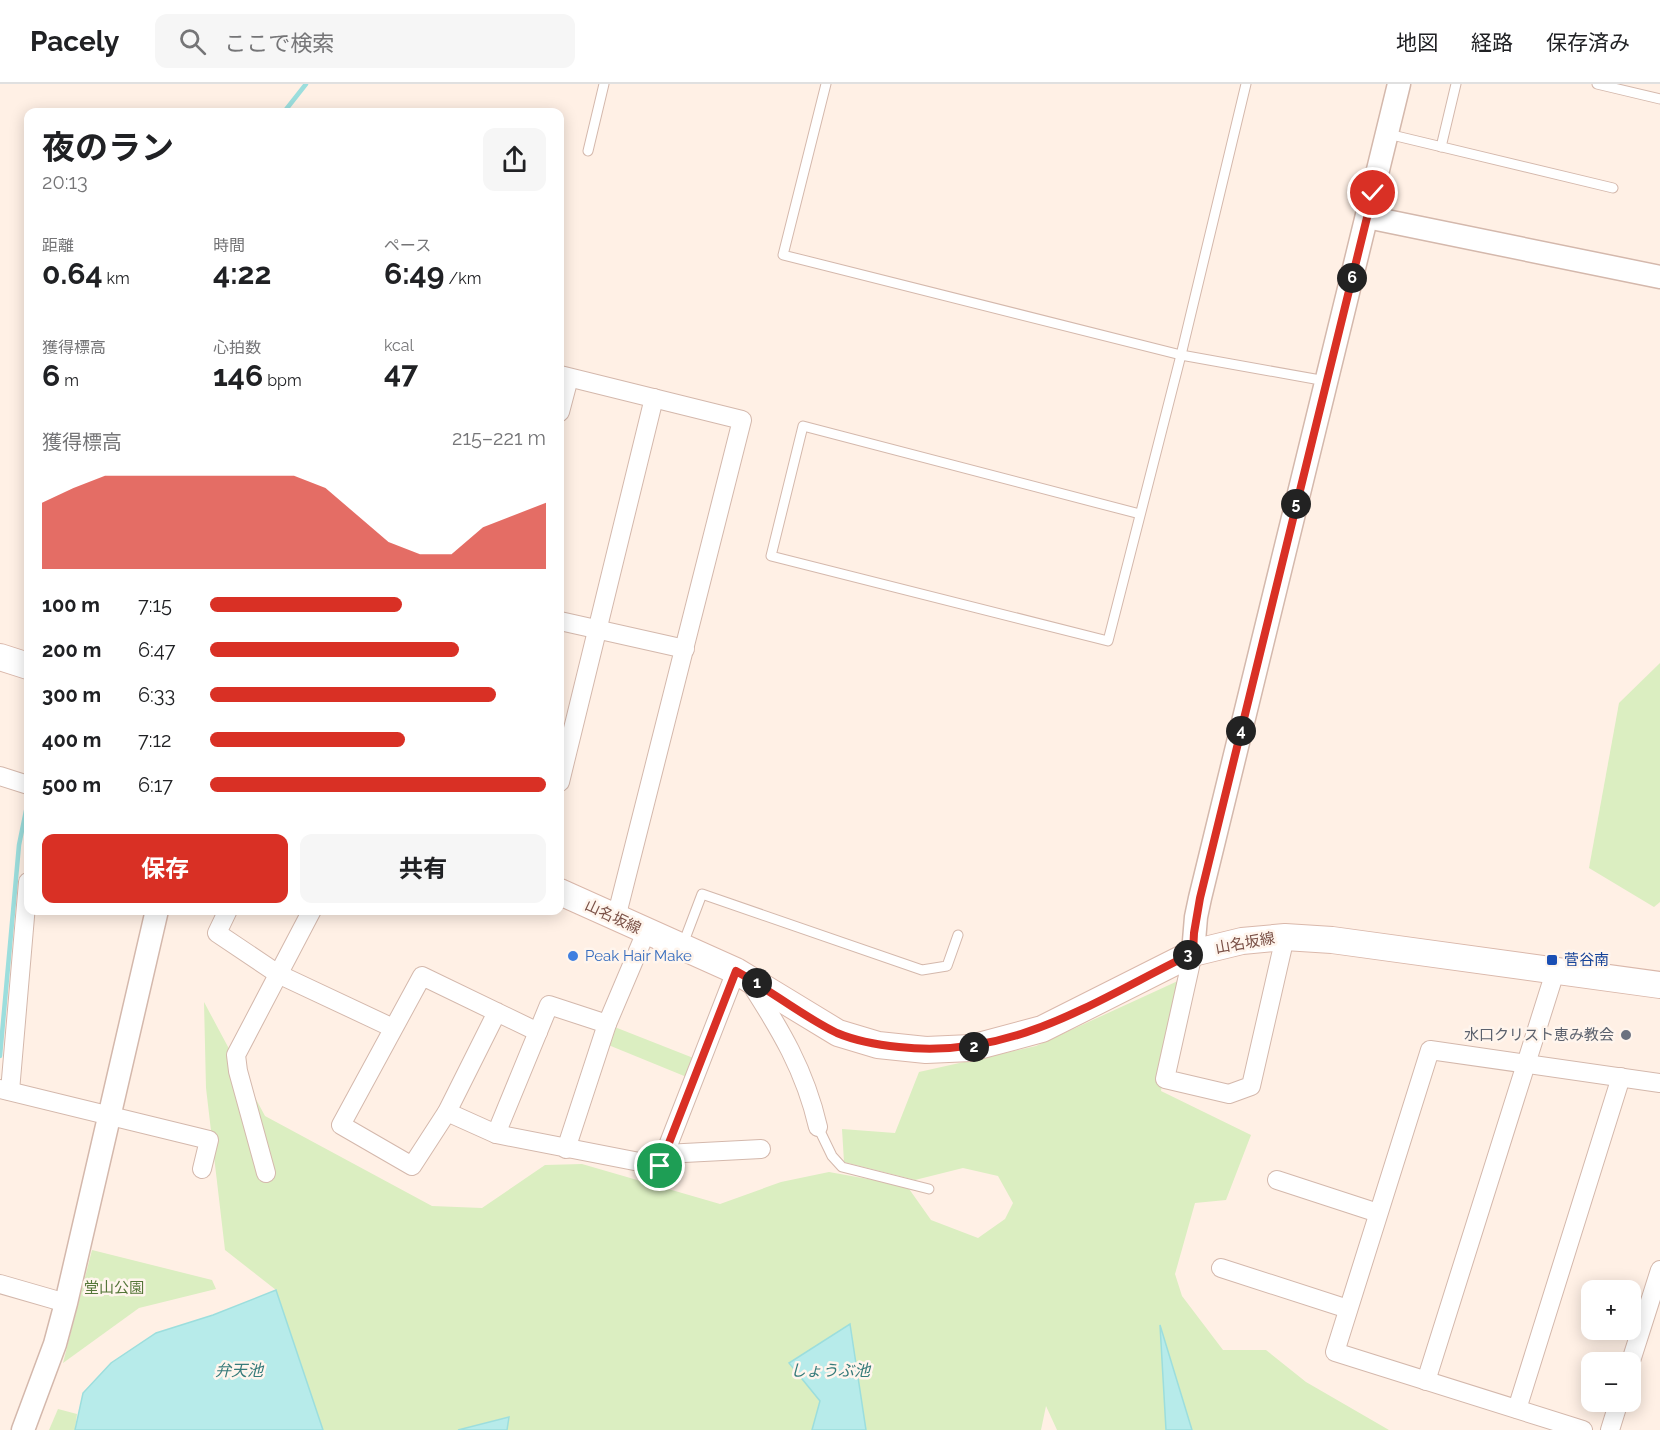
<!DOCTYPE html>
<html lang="ja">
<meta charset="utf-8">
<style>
:root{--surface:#fff;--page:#f6f6f6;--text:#202124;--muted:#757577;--line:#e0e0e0;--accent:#d93025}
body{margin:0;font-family:Raleway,"Noto Sans JP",sans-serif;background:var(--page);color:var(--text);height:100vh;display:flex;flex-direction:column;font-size:22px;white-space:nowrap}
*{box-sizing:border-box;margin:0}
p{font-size:20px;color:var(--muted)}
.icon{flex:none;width:33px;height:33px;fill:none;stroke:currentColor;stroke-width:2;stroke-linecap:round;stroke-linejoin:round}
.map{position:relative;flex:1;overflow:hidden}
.drawer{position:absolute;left:24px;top:24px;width:540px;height:807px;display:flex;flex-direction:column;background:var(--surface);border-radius:12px;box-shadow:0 3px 15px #0003}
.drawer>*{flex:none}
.controls{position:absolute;left:1581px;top:1196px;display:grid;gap:12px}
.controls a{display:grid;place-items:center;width:60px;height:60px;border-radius:12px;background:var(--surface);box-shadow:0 3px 15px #0003;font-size:30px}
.pin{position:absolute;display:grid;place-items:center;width:51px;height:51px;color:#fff;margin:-26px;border:3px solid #fff;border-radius:50%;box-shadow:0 2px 6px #0007}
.km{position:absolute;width:30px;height:30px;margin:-15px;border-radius:50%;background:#222;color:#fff;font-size:16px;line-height:30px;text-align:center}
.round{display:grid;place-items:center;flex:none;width:63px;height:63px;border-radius:12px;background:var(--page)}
.overview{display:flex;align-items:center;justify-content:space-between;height:102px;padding:0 18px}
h1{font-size:33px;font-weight:700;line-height:45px}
.figures{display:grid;grid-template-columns:repeat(3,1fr);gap:9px;height:102px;padding:6px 18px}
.figures div{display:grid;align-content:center}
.figures b{font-size:30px;font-weight:700}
.figures small{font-size:16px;font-weight:400}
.figures p{font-size:16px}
.chart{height:168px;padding:12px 18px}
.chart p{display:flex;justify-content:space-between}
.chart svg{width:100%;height:108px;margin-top:6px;fill:var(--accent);opacity:.7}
.cta{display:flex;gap:12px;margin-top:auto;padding:12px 18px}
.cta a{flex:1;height:69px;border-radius:12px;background:var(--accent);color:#fff;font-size:24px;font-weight:700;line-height:69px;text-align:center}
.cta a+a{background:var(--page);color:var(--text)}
ul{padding:0 18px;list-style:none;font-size:20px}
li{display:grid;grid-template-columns:96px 72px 1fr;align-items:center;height:45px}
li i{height:15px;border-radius:8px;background:var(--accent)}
header{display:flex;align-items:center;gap:36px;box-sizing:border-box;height:84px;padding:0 30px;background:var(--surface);border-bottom:2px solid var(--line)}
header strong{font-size:28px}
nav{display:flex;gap:33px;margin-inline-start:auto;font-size:21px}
.search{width:420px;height:54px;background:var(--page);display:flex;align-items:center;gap:15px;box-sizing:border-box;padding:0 21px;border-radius:12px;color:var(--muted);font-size:22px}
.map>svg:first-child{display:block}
</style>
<header>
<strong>Pacely</strong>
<div class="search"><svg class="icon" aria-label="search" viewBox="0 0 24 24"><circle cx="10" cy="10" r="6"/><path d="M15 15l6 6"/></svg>ここで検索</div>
<nav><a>地図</a><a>経路</a><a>保存済み</a></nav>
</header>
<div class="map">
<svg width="1660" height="1346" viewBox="0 0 1660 1346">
<rect width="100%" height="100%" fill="#fff0e5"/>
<g fill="#dbeec1">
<path d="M1660 579V818L1654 823 1589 784 1619 619Z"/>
<path d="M1180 896 1161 1007 1251 1051 1226 1116 1195 1119 1175 1190 1182 1212 1223 1266H1266L1306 1298 1389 1346H1192L1161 1244 1166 1346H1057L1046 1322 1041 1346H866L850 1241 820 1317 812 1346H507L508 1333 458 1346H323L276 1206 225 1166 206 1004 204 918 265 1032 432 1122 482 1124 545 1081 582 1080 720 1120 781 1098 829 1088 907 1102 931 1136 978 1154 1005 1135 1013 1119 998 1092 963 1084 915 1096 844 1078 842 1045 895 1049 919 988 1036 962Z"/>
<path d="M607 940 701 977 694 996 601 958Z"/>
<path d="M92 1166 212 1196 216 1205 139 1224 63 1279Z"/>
<path d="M58 1325 77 1330 75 1346H49Z"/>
</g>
<g fill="#b7ebea" stroke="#9cdedd" stroke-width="1.5">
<path d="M276 1206 323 1346H75L83 1309 111 1279 156 1249 213 1231Z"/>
<path d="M850 1240 866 1346H812L820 1317 789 1279Z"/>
<path d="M1160 1241 1192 1346H1166Z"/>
<path d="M509 1333 507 1346H458Z"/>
</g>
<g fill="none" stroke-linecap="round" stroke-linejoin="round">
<g stroke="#9cdedd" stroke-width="4.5">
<path d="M284 28 306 0"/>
<path d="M0 972 19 761 28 717"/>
</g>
<g stroke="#d4b8ac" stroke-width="11">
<g id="service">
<path d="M826 0 783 171 1181 271 1326 297"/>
<path d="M1597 0 1660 15"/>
<path d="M1388 50 1613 104"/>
<path d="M1441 63 1456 0"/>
<path d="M588 67 604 0"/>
<path d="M1140 430 803 342 771 472 1108 557 1181 271 1246 0"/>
<path d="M683 860 702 810 922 886 947 882 958 851"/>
<path d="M818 1043 832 1072 842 1083 929 1105"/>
</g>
</g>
<g stroke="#d4b8ac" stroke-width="20">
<g id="minor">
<path d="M560 291 742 336 616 834"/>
<path d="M560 328 569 294"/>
<path d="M560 537 685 565"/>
<path d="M0 692 28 701"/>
<path d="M560 698 654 314"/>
<path d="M228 826 217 849 278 890 393 944"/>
<path d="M1193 869 1165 995 1229 1010 1251 1002 1285 853"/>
<path d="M749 897C780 945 805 986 818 1043"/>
<path d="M497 928 447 1028 412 1082 341 1041 422 892 538 948"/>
<path d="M0 1005 209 1056 202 1085"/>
<path d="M10 1007 28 798"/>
<path d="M447 1028 496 1050 660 1082 736 887"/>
<path d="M496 1050 549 921 607 940"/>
<path d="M566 1065 607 940 646 848"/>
<path d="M665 1070 761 1065"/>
<path d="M266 1089 238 987 236 971 312 826"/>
<path d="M1277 1096 1378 1129"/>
<path d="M1221 1184 1348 1225"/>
<path d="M0 1200 66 1219"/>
<path d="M1630 1280 1660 1186"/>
<path d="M1426 1297 1555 888"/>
<path d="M1517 1325 1621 993"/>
<path d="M1583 1346 1335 1268 1430 966 1660 999"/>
<path d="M1610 1346 1619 1317"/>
</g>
</g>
<g stroke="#d4b8ac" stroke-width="25">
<g id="tertiary">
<path d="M1367 133 1660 193"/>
<path d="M1193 869 1196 833 1200 814 1399 0"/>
<path d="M23 1346 55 1260 66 1219 157 826"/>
</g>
</g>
<g stroke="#dab8ab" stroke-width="28">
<g id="secondary">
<path d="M0 573 28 582"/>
<path d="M560 808 736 887 838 949 878 961 926 966 971 964 1042 945 1193 869 1242 857 1285 853 1332 856 1660 901"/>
</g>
</g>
<use href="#service" stroke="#fff" stroke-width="9"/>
<use href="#minor" stroke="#fff" stroke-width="18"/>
<use href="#tertiary" stroke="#fff" stroke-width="22"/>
<use href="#secondary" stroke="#fff" stroke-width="26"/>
</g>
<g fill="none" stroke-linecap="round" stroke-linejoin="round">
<g stroke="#fff" stroke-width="12">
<path id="route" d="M660 1082 736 887C770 906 802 932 837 949 856 957 879 961 899 963 1013 976 1096 916 1193 869L1194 849 1200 814 1373 109"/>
</g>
<use href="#route" stroke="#d93025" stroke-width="8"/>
</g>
<circle fill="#3f7fe0" stroke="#fff5ed" stroke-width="2" cx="573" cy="872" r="6"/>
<rect fill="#1a4fb4" stroke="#fff5ed" stroke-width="2" x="1546" y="870" width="12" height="12" rx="3"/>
<circle fill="#6b7280" stroke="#fff5ed" stroke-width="2" cx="1626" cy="951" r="6"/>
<g text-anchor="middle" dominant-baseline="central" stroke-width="5" stroke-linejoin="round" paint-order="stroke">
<g font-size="15" fill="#7b5147" stroke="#fff5ed">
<text transform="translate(613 833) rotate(25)">山名坂線</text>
<text transform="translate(1245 859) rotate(-10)">山名坂線</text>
</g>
<g font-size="15" fill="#366cbe" stroke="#fff5ed" text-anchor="start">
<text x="585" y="872">Peak Hair Make</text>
</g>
<g font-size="15" fill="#164399" stroke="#fff5ed" text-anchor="start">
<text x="1564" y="876">菅谷南</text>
</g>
<g font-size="15" fill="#5b616d" stroke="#fff5ed" text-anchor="end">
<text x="1614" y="951">水口クリスト恵み教会</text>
</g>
<g font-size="15" fill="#547638" stroke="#fff5ed">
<text x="114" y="1204">堂山公園</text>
</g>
<g font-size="16" font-style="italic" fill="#357a7a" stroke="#fff5ed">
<text x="239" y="1286">弁天池</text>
<text x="830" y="1286">しょうぶ池</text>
</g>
</g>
</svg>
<div class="controls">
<a>+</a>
<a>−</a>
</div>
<div class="pin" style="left:660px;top:1082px;background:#1e9e55"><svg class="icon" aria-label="arrive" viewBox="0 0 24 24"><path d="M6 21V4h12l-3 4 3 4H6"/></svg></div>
<div class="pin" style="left:1373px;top:109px;background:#d93025"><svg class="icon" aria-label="check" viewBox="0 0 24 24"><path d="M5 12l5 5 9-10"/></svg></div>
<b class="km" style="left:757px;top:899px">1</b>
<b class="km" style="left:974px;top:963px">2</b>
<b class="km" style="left:1188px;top:871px">3</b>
<b class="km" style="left:1241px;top:647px">4</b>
<b class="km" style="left:1296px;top:420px">5</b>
<b class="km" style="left:1352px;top:194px">6</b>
<section class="drawer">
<div class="overview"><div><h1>夜のラン</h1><p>20:13</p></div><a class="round"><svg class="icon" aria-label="share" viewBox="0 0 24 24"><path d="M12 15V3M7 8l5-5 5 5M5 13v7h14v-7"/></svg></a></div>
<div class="figures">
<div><p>距離</p><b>0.64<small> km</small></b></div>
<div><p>時間</p><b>4:22</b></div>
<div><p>ペース</p><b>6:49<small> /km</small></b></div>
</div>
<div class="figures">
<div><p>獲得標高</p><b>6<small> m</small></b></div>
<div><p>心拍数</p><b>146<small> bpm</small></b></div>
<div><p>kcal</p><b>47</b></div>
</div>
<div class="chart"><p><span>獲得標高</span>215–221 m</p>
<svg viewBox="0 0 160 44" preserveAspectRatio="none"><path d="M0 44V17L10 11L20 6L30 6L40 6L50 6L60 6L70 6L80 6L90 11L100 22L110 33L120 38L130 38L140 27L150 22L160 17V44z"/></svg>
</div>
<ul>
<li><b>100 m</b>7:15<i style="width:57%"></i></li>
<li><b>200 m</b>6:47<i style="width:74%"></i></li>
<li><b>300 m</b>6:33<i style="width:85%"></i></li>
<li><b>400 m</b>7:12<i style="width:58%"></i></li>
<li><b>500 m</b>6:17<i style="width:100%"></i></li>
</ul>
<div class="cta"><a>保存</a><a>共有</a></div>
</section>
</div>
